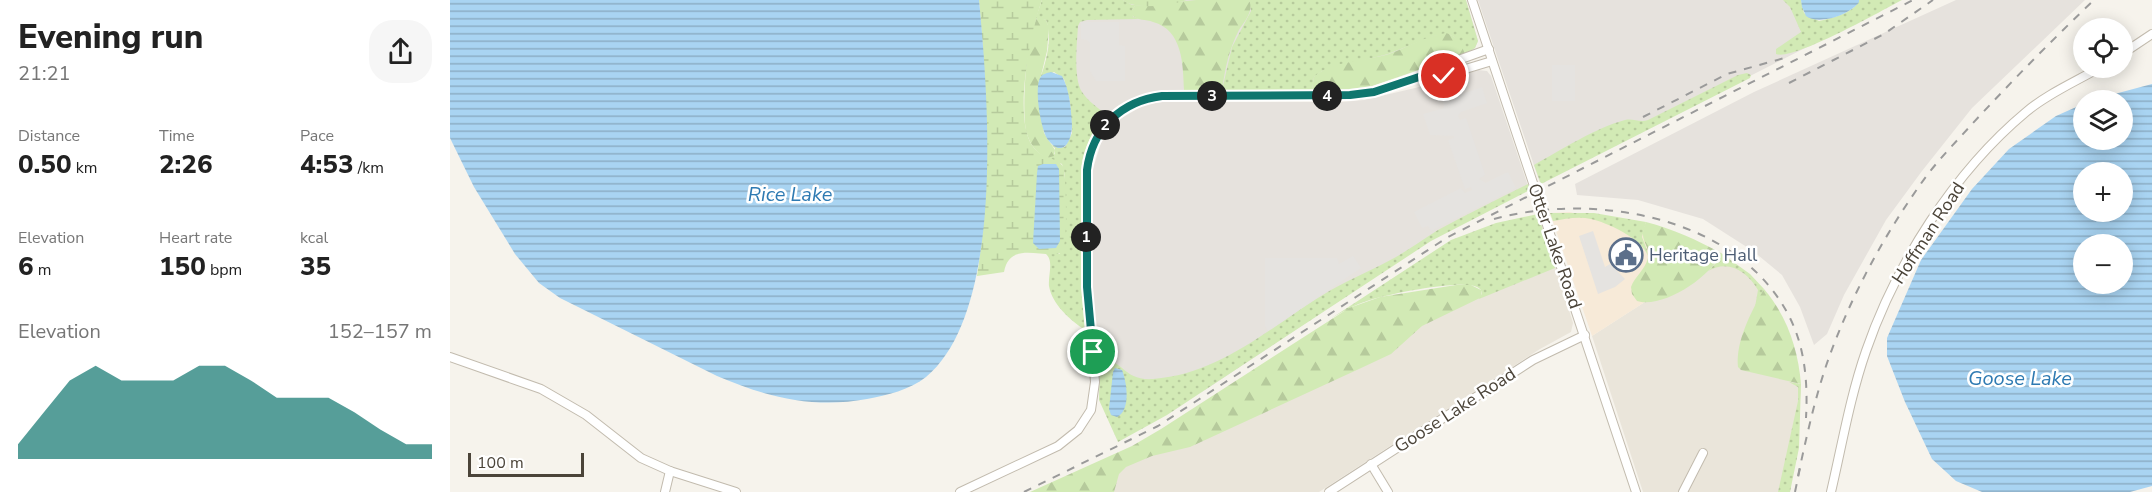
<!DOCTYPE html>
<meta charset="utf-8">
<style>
:root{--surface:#fff;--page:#f6f6f6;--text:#222;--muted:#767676;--accent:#0f766e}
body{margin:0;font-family:"Nunito Sans",sans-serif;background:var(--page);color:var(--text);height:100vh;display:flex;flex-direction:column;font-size:22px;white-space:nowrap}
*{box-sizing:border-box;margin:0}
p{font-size:20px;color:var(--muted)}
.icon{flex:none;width:33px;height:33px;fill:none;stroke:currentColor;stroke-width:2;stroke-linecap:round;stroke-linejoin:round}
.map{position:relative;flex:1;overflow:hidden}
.side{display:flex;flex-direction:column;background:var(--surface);width:450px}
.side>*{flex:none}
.tools{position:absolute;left:1623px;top:18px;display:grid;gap:12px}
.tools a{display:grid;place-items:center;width:60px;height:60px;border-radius:50%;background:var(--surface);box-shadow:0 3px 15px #0003;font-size:30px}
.scale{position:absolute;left:18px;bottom:15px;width:116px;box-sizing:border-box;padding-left:6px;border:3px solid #4b4439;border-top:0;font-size:16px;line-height:21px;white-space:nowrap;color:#4b4439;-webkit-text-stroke:4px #fff;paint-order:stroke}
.pin{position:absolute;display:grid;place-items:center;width:51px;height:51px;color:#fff;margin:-26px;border:3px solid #fff;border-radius:50%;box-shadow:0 2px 6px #0007}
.km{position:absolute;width:30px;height:30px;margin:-15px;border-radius:50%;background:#222;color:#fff;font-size:16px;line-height:30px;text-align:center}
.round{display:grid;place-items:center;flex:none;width:63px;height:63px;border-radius:24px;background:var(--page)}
.summary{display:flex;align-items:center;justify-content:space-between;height:102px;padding:0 18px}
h1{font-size:33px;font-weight:800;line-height:45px}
.stats{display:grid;grid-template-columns:repeat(3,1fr);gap:9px;height:102px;padding:6px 18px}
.stats div{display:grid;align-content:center}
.stats b{font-size:26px;font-weight:800}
.stats small{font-size:16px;font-weight:400}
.stats p{font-size:16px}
.chart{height:168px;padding:12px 18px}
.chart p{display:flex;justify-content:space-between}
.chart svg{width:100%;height:108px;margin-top:6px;fill:var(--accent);opacity:.7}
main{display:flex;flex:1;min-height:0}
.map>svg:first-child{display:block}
</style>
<main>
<section class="side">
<div class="summary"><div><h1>Evening run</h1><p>21:21</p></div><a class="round"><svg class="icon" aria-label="share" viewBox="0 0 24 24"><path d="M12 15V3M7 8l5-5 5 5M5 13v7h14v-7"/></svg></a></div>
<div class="stats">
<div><p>Distance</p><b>0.50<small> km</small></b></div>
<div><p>Time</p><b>2:26</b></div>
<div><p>Pace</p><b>4:53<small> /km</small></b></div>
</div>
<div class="stats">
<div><p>Elevation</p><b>6<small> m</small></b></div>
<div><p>Heart rate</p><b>150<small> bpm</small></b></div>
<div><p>kcal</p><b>35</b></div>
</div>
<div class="chart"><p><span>Elevation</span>152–157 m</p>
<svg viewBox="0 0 160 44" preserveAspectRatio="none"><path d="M0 44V38L10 25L20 12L30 6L40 12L50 12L60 12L70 6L80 6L90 12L100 19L110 19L120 19L130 25L140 32L150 38L160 38V44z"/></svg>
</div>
</section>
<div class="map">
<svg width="1702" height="492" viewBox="0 0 1702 492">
<defs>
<pattern id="grass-dots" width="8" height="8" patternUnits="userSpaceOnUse" patternTransform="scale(1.5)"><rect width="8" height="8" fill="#d2eab5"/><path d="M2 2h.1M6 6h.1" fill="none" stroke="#b6ca9c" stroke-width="1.8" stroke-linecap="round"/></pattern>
<pattern id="forest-firs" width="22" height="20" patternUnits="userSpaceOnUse" patternTransform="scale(1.5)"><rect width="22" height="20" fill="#d2eab5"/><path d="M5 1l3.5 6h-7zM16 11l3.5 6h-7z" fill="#b6ca9c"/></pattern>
<pattern id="wetland-marsh" width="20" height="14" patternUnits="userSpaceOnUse" patternTransform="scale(1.5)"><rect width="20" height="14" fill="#d2eab5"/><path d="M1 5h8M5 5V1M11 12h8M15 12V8" fill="none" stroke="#b6ca9c"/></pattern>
<pattern id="water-rules" width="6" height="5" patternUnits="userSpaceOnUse" patternTransform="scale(1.5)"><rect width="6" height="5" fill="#a9d4f2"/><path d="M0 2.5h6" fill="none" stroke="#8caec5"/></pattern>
</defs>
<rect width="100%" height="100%" fill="#f6f3ec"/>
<g fill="#eae5da">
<path d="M1271 253 1305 280 1351 391 1340 492H1193L1142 336Z"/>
<path d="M1104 262 1123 323 1121 332 1090 349 869 492H610Z"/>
</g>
<path fill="#f7ead8" d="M1120 212 1271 253 1142 336 1100 213Z"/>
<g fill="#e6e2dd">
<path d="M626 0H1016L1028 41 1025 48 1017 53 915 88 892 90 708 91 680 99 666 107 654 118 626 92Z"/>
<path d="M1028 0H1340L1363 44 1090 183Z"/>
<path d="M1506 0H1635L1522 108 1472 171 1436 220 1394 295 1377 334 1364 345 1350 307 1332 275 1303 251 1253 219 1188 200 1127 195 1125 184 1304 92Z"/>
<path d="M1028 70 1037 71 1041 76 1079 189 984 238 755 390 649 400 650 373 642 279V172L651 143 670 119 694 105 712 102H892L914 100 965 88Z"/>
</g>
<g fill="url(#grass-dots)">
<path d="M592 0H673L682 5H693L685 6 682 10 683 17 689 19 637 20 630 22 628 26C627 43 623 78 632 92 638 101 648 108 657 115 642 131 634 147 631 169V282L635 330C620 320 602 304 599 286 598 275 604 261 596 254H610L615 175 612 164 597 158 605 154V148L601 144 608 147H615L622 133 620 102 614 79 604 72 590 79C596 62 603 38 596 20L587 18 584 23Z"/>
<path d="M799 0H1016L1028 41 1025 48 1015 54 1004 37 999 34 984 36 938 54 872 71 864 77 862 90H772L782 47 801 11Z"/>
<path d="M1333 0H1351L1354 13 1369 21C1380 19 1406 12 1409 0H1452C1431 11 1343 61 1326 54V49L1351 32 1340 7Z"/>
<path d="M1297 73 1301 75 1300 78 1091 184 1084 165C1111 150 1145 128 1175 120 1183 118 1190 123 1198 120L1288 75Z"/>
<path d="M1078 184 1080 190 981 241 717 415 668 442 649 400 650 359C675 360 673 381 703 379 773 374 823 324 881 290 902 278 925 269 946 257 960 249 974 239 988 230 1017 214 1048 199 1078 184Z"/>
<path d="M1100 213H1144L1196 222 1192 237 1197 250 1198 257C1195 240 1156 222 1141 219 1128 216 1115 219 1103 221Z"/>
<path d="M1088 214 1105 268 1029 299 1032 294C1031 290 1031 289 1027 287 1012 279 938 294 920 300 904 305 889 313 874 323L1001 240 1046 223Z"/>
<path d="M1271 253 1300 274 1314 289 1305 307 1308 290C1297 271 1278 259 1258 271L1267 262Z"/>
<path d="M1339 382 1351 384 1349 448 1340 492H1328L1348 401V387Z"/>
</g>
<g fill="url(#forest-firs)">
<path d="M746 0H799C804 11 795 21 789 30 779 49 775 69 772 90H734C733 65 733 30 703 22 696 19 687 21 682 15V10L685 6Z"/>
<path d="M588 17 596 20 599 28 597 51 588 88 594 133 605 150 604 156 597 158C587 154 580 144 577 134 571 115 576 30 588 17Z"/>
<path d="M996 33C1007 36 1011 44 1015 54L922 86 900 89 862 90 864 77C880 61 917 61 939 54 958 47 976 36 996 33Z"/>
<path d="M1196 222C1223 229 1247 240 1271 253 1261 277 1213 309 1187 301L1182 294 1181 287C1185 276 1195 270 1198 258 1201 244 1187 242 1196 222Z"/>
<path d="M1006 285H1021L1031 290 1032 297 972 326 941 354 909 369 740 447 702 456 676 467 669 474 664 492H580L682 446 711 429 899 308 930 297Z"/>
<path d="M1314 289C1337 316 1348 349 1351 384L1291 370 1288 367C1285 342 1302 310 1314 289Z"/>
</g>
<g fill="url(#wetland-marsh)">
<path d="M529 0H592C581 31 563 116 582 145 593 162 607 155 614 168 616 182 618 244 612 253 592 259 560 240 554 272L527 276C541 185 537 92 529 0Z"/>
<path d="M673 0H737C721 5 687 11 673 0Z"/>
</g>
<g fill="#e5e3e0">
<path d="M631 22H669V45L675 46V81H646L640 71V43L637 40 631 39Z"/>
<rect x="1102" y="65" width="23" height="36"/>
<path d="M1032 87 1037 103 1011 112 1008 116 1010 120 1016 118 1035 175 1029 179 1036 183 1058 172 1066 188 981 231 978 226 972 228 964 212 1011 188 1015 193 1022 190 1021 187 1015 189 998 140 1004 138V136L980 135 973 114 994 108 993 101Z"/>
<path d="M1143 231 1155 267 1160 264 1175 279 1165 287 1148 294 1129 236Z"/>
<path d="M903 256 911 268 818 331 815 326V258H887L889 264Z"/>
</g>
<g fill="url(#water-rules)" fill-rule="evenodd">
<path d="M0 0H529C538 95 556 310 476 377 460 390 437 395 417 399 364 409 316 397 267 376L110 298 89 283 65 254 24 187 0 138Z"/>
<path d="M1351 0H1409V2C1401 14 1369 26 1356 16L1352 7Z"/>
<path d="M601 72 612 76C620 91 621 109 622 125 622 141 613 158 599 141 591 133 584 89 590 78 592 74 597 73 601 72Z"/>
<path d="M1702 84V486L1680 492H1532L1506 481 1482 459 1455 402 1437 356V338L1471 260 1522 189 1559 149 1606 116 1633 104 1634 140H1672V100H1642ZM1672 172V212H1634V172ZM1672 244V284H1634V244Z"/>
<path d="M593 164H606L609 169 610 241 606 248 589 249 583 243 587 173 588 166Z"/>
<path d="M665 368 672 370C677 383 681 410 667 417L661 415 659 409 663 372Z"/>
</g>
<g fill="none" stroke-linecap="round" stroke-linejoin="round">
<g stroke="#c2bbae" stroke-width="10">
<g id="minor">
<path d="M1022 0 1186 492"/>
<path d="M1672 54 1702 34"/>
<path d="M974 77H989L1042 61"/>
<path d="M0 357 91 389 136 415 191 458 220 471 286 492"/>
<path d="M921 464 938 492"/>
<path d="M215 492 220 471"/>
<path d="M510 492 608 446 628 430 641 410 645 382 637 287 636 172C641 131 670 101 712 96L908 95 932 90 972 76 986 68 1039 49"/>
<path d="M879 492 1083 360 1135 335"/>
<path d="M1233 492 1253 453"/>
<path d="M1381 492C1392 445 1400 397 1416 351 1446 264 1504 172 1576 112 1597 94 1625 82 1649 68"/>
</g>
</g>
<use href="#minor" stroke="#fff" stroke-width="8"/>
<g stroke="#9a9a9a" stroke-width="2" stroke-dasharray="8 8" stroke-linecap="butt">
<path d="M1339 83 1434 34 1483 0"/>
<path d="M1193 117 1277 74 1338 57"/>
<path d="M1044 219C1143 192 1287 215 1339 316 1355 347 1358 383 1356 418"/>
<path d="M1348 476C1356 439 1364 402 1376 366 1398 302 1431 240 1470 185 1485 163 1505 143 1523 123 1562 81 1602 40 1644 0"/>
<path d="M574 492 708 426 998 237 1463 0"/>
<path d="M1345 492 1350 468"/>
</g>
</g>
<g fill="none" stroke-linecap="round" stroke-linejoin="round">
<g stroke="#fff" stroke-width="12">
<path id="route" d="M643 352 637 287V170C642 129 671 101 712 96L900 95 924 92 972 76H994"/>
</g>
<use href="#route" stroke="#0f766e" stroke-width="8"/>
</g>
<defs>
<g id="civic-ring" transform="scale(1.725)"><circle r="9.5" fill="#fff" stroke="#5c6f8a" stroke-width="1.5"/><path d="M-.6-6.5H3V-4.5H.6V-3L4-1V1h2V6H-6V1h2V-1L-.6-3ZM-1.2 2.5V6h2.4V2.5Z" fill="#5c6f8a"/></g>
</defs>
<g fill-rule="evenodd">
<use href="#civic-ring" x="1176" y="255"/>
</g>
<g text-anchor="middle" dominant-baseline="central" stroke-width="5" stroke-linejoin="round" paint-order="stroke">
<g font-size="18" fill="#4b4439" stroke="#fff">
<text transform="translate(1478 233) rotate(-57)">Hoffman Road</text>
<text transform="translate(1105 246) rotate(71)">Otter Lake Road</text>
<text transform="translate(1005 410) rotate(-33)">Goose Lake Road</text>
</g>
<g font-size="18" fill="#4e5e75" stroke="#fff" text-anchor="start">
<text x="1199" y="255">Heritage Hall</text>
</g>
<g font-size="20" font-style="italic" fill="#2e7ab2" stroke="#fff">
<text x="340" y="194">Rice Lake</text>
<text x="1570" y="378">Goose Lake</text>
</g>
</g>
</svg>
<div class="tools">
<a><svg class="icon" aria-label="locate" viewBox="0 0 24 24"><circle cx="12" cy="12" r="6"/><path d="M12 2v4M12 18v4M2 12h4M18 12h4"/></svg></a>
<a><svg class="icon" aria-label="layers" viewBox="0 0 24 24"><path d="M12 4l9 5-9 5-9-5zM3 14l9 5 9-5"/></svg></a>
<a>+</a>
<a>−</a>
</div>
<div class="scale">100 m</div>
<div class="pin" style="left:643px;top:352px;background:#1e9e55"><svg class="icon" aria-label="arrive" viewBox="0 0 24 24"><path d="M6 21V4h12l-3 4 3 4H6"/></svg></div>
<div class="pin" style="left:994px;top:76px;background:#d93025"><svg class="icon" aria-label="check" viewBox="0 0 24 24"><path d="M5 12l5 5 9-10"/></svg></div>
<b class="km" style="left:636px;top:237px">1</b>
<b class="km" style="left:655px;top:125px">2</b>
<b class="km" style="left:762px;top:96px">3</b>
<b class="km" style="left:877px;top:96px">4</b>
</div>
</main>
